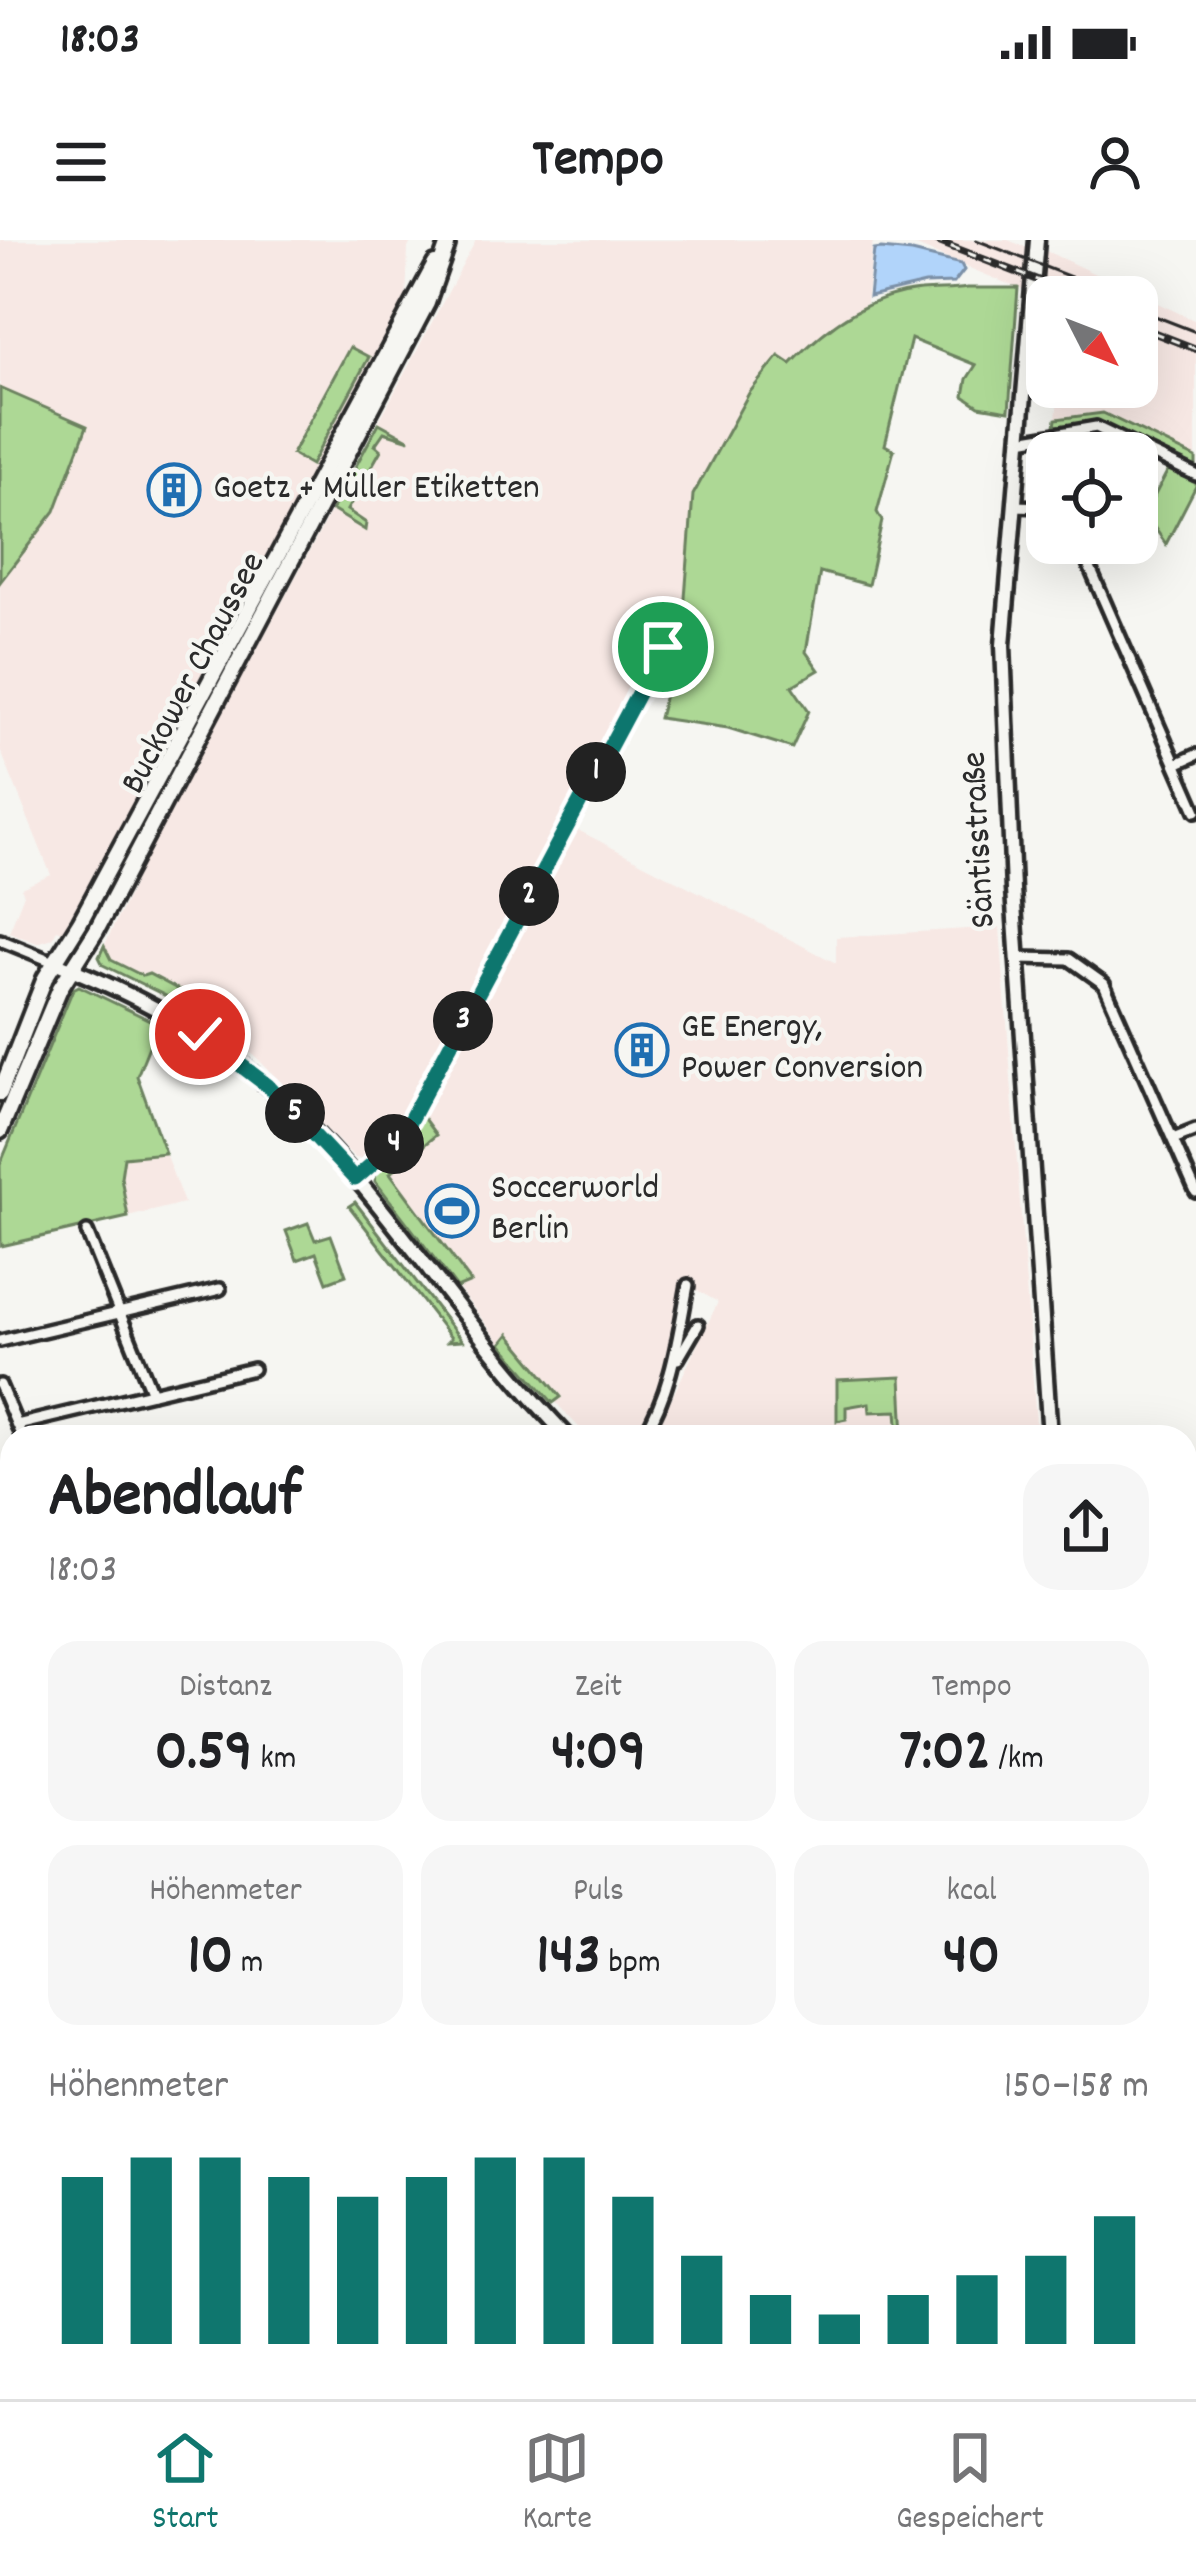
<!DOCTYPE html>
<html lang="de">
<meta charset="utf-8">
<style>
:root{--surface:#fff;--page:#f6f6f6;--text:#202124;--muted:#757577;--line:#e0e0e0;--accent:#0f766e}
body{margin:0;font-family:Dekko,sans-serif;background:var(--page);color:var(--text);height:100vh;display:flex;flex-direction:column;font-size:45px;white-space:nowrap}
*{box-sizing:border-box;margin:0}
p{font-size:39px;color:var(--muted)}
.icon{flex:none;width:66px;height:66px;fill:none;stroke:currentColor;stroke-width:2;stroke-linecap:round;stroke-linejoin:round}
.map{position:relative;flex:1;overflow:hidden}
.sheet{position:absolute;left:0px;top:1185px;width:1197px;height:975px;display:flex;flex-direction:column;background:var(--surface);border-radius:36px 36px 0 0;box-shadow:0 12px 48px #0002}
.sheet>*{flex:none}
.needle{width:78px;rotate:132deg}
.buttons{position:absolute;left:1026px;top:36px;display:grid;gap:24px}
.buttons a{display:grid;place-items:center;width:132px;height:132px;border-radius:24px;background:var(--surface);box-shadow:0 12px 48px #0002;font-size:60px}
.pin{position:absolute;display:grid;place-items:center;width:102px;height:102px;color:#fff;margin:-51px;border:6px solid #fff;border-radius:50%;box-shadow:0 3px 12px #0007}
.km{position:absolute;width:60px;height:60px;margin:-30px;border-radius:50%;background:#222;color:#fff;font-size:33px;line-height:60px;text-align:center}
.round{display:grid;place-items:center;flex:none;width:126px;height:126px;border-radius:36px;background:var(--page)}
.overview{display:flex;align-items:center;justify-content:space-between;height:204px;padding:0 48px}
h1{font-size:66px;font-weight:700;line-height:90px}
.metrics{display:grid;grid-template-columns:repeat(3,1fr);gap:18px;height:204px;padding:12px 48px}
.metrics div{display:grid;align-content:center;border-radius:30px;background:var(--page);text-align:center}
.metrics b{font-size:60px;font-weight:700}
.metrics small{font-size:33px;font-weight:400}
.metrics p{font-size:33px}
.chart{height:336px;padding:24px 48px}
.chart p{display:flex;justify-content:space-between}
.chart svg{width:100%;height:216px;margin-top:12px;stroke:var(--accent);stroke-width:6}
.status{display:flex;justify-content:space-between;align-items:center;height:84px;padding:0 60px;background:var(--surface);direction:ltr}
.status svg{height:33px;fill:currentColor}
header{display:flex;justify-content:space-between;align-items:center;height:156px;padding:0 48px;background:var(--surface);font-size:54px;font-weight:700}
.tabs{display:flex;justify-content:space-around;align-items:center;height:168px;border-top:3px solid var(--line);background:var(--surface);font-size:33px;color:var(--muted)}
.tabs a{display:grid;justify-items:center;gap:6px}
.tabs .selected{color:var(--accent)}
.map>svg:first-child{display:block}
</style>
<div class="status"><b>18:03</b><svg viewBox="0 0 49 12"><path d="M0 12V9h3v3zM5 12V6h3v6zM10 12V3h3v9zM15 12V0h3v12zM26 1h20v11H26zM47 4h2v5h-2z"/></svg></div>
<header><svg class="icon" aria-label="menu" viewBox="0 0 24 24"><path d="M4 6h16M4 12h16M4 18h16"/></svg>Tempo<svg class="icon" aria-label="person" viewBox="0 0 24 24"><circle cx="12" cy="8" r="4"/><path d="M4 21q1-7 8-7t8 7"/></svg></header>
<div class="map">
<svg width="1196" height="2159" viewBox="0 0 1196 2159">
<rect width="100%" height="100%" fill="#f6f6f2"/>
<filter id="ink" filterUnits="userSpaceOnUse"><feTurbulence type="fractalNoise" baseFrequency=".00833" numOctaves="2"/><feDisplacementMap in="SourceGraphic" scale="24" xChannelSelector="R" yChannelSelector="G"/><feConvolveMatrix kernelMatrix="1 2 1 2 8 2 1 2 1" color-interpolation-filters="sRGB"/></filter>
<g filter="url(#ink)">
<g fill="#f7e8e4">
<path d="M0 0H412L408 8 406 63 69 680 63 691 57 689 53 698 37 703 9 692 24 654 21 648 51 635 0 509V342L55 271 87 186 0 148Z"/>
<path d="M476 0H873L866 64 811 103 791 124 778 116 749 153 693 255 683 384 615 513 603 508 395 888 366 919 355 918 255 816 192 771 103 725 99 717 150 609Z"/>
<path d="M902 0H1008L1045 15 1046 11 1196 81V218L1103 173 1056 179 1059 147H1137V57L1047 60Z"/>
<path d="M574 588 836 723V697L1000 687 1037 1197H653L718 1062 680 1041 662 1139 648 1172 632 1197H588L503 1106 375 941 376 931 416 886Z"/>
<path d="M165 913 184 963 128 977 121 937 124 917Z"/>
</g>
<g fill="#add895" stroke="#6c8260" stroke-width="3">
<path d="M967 48H1018L1009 171 979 166 964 156 967 139 976 125 911 99 885 205 894 210 877 272 882 281 868 345 820 332 806 412 819 430 792 446 809 471 792 508 728 488 659 478 683 384 693 255 749 153 779 116 791 124C825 87 868 56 920 51 936 49 951 51 967 48Z"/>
<path d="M350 107 369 117 311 225 292 214Z"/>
<path d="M0 148 87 186 55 271 0 342Z"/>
<path d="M1103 173 1196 218V232L1095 183 1055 186 1056 179Z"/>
<path d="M379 183 410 200 384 192 375 205 381 210 347 270 366 283 365 290 332 270Z"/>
<path d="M1169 228 1196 241V246L1166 304 1145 274Z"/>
<path d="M104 706 111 720 143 736 149 734 243 784 244 790 235 801 168 757 103 725 99 717Z"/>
<path d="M79 746 158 784 137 836 165 913 124 917 121 937 128 977 1 1006 0 925 73 749Z"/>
<path d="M422 876 436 895 390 933 471 1042 457 1048 375 941 376 931 403 906Z"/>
<path d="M355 962 462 1101 447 1102 451 1098 349 966Z"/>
<path d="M308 983 315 1000 331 995 346 1035 327 1042 316 1013 297 1020 286 991Z"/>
<path d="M509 1094 561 1157 553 1163 501 1104Z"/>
<path d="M901 1137 904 1197H899L897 1171 870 1172 869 1163 846 1167V1179L837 1181V1140Z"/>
<path d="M225 2148H416L421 2159H221Z"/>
</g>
<path fill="#b1d4fa" stroke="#7b90a7" stroke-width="3" d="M881 9 912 12 961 24 964 30 954 43 925 44 869 57 874 10Z"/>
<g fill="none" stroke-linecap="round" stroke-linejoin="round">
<g stroke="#2b2b2b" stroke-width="18">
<g id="minor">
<path d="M1020 200 1096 187 1196 235"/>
<path d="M1014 266 1047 267"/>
<path d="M1079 303 1196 571"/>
<path d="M1176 524 1196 515"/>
<path d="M0 700 54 722"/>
<path d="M1017 718 1069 719 1104 744 1196 952"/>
<path d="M1173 899 1196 890"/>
<path d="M355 939 394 905 410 880 663 407"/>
<path d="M87 992 152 1153"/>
<path d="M0 1101 220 1049"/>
<path d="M678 1119 698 1085"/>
<path d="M0 1145 22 1197"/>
<path d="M17 1185 253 1129"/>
<path d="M643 1197C672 1150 678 1099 688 1045"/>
<path d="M1185 1323 1196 1348"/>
<path d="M0 1389 7 1413 0 1440"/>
<path d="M1185 1642 1196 1647"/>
<path d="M0 1819 12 1827"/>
<path d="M1192 1907H1196"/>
<path d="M0 1984 12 1952"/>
<path d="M527 2148 531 2159"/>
<path d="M660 2148 667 2159"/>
<path d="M783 2148 789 2159"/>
<path d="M109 2159 115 2148"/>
<path d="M758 2159 776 2148"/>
</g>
</g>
<g stroke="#2b2b2b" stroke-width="21">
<g id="tertiary">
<path d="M1037 0 1003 405 1013 650 1050 1197"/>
<path d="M54 722C132 753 205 790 268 847 383 949 461 1087 568 1197"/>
<path d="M1185 1313 1196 1309"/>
<path d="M1079 2159 1080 2148"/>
<path d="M1096 2159V2148"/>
</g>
</g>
<g stroke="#2b2b2b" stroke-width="22">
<g id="secondary">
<path d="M0 853 45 738 80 682 435 24"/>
<path d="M0 891 60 748 96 691 427 63 447 6"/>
</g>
</g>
<g stroke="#2b2b2b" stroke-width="24">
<g id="primary">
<path d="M0 1619 12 1624"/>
<path d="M0 1653 12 1658"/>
<path d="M1185 2122 1196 2126"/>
<path d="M1172 2148 1196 2158"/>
</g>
</g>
<use href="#minor" stroke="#f6f6f2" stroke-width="9"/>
<use href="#tertiary" stroke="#f6f6f2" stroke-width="12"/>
<use href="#secondary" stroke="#f6f6f2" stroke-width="14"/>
<use href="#primary" stroke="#f6f6f2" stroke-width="15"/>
<g stroke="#2b2b2b" stroke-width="3">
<path d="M976 0 1122 57"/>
<path d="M1137 69 1196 92"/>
</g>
<g stroke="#2b2b2b" stroke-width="8">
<g id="rail">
<path d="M934 0 1081 57"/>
<path d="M1137 86 1196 109"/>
</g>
</g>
<use href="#rail" stroke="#f6f6f2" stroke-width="3" stroke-dasharray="9" stroke-linecap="butt"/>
</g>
</g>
<g fill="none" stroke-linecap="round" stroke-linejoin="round" filter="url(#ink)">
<g stroke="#fff" stroke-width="24">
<path id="route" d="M200 794 268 846 355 939C377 921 394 904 410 880L663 407"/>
</g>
<use href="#route" stroke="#0f766e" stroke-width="15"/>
</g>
<defs>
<g id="building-ring" transform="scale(2.7)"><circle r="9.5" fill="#f6f6f2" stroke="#1f6fb2" stroke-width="1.5"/><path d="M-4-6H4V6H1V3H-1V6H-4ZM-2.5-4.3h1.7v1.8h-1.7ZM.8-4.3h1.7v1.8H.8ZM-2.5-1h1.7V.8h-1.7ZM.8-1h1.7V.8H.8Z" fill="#1f6fb2"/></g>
<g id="stadium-ring" transform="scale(2.7)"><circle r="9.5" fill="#f6f6f2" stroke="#1f6fb2" stroke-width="1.5"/><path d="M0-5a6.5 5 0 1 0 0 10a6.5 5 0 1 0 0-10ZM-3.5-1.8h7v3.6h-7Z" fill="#1f6fb2"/></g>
</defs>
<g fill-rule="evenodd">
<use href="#building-ring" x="174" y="250"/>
<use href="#building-ring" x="642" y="810"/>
<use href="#stadium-ring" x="452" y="971"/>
</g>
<g text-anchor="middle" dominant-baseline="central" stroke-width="9" stroke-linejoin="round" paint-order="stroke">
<g font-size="36" fill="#2b2b2b" stroke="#f6f6f2" text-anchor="start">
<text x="213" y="250">Goetz + Müller Etiketten</text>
<text x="681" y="789">GE Energy,<tspan x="681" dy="41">Power Conversion</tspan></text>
<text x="491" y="950">Soccerworld<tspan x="491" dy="41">Berlin</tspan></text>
</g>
<g font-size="36" fill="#2b2b2b" stroke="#f6f6f2">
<text transform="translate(195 434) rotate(-62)">Buckower Chaussee</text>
<text transform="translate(981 600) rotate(-93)">Säntisstraße</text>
</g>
</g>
</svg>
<div class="buttons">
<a><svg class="needle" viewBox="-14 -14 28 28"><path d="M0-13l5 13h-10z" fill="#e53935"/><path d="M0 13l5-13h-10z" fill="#757577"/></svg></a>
<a><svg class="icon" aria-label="locate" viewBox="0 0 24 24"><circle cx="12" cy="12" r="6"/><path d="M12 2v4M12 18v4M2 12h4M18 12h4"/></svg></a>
</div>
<div class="pin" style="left:663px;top:407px;background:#1e9e55"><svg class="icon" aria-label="arrive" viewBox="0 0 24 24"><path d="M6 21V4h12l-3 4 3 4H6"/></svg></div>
<div class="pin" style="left:200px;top:794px;background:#d93025"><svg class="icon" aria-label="check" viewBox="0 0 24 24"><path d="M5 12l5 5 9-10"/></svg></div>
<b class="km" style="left:596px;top:532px">1</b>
<b class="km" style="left:529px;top:656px">2</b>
<b class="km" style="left:463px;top:781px">3</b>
<b class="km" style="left:394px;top:904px">4</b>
<b class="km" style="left:295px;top:873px">5</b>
<section class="sheet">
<div class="overview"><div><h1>Abendlauf</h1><p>18:03</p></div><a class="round"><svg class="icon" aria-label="share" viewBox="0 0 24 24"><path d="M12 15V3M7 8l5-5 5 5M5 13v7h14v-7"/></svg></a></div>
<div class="metrics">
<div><p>Distanz</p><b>0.59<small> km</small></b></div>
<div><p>Zeit</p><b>4:09</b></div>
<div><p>Tempo</p><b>7:02<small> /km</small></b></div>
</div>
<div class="metrics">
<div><p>Höhenmeter</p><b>10<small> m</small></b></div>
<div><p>Puls</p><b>143<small> bpm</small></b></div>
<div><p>kcal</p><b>40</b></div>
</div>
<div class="chart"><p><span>Höhenmeter</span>150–158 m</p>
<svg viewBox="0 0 160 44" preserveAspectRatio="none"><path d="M5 44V10M15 44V6M25 44V6M35 44V10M45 44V14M55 44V10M65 44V6M75 44V6M85 44V14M95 44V26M105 44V34M115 44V38M125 44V34M135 44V30M145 44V26M155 44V18"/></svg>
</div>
</section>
</div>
<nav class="tabs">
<a class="selected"><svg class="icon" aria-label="home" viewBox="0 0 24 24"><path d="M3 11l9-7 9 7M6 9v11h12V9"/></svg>Start</a>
<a><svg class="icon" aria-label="map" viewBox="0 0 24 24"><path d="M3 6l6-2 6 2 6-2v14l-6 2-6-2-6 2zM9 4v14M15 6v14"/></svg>Karte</a>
<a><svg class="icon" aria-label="saved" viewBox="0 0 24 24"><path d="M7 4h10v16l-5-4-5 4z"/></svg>Gespeichert</a>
</nav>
